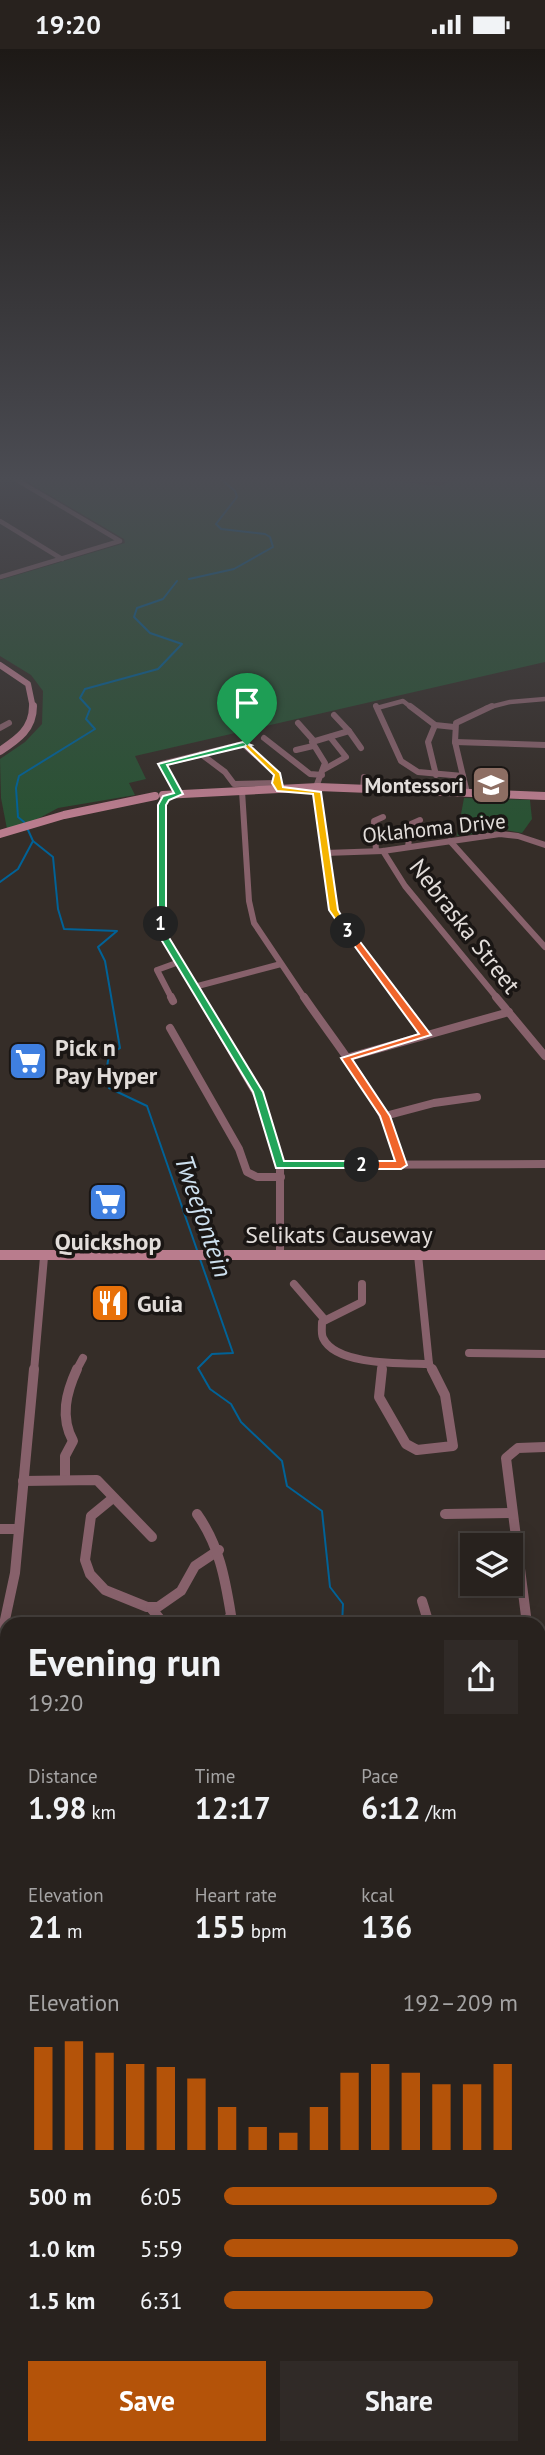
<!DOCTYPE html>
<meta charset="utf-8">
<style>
:root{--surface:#28221e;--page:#302a27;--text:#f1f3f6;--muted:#a5a4a4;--line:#443f3c;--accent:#b45309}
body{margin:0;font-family:"PT Sans",sans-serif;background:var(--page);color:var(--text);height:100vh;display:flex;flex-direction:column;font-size:26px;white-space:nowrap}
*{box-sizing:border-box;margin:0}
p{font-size:23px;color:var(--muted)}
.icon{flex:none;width:38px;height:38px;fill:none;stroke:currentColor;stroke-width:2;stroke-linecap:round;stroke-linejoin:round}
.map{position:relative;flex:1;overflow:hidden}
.side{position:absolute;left:0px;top:1568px;width:546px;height:838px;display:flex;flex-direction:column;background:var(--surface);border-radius:21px 21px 0 0;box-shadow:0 4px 18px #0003,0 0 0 2px var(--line)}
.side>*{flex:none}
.tools{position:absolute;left:460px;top:1484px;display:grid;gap:14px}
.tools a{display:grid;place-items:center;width:63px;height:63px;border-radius:0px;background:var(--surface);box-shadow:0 4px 18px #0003,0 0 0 2px var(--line);font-size:35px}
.pin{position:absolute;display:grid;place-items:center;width:60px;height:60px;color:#fff;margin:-72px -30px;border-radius:50% 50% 50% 0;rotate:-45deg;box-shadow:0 0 7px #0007}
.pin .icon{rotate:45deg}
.km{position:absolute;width:35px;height:35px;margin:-18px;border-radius:50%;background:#222;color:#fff;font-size:19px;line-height:35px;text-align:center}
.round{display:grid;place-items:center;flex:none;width:74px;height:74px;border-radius:0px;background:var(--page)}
.overview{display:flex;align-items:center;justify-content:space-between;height:119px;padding:0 28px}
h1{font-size:38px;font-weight:800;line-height:52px}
.stats{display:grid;grid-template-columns:repeat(3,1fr);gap:10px;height:119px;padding:7px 28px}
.stats div{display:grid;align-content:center}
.stats b{font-size:30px;font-weight:800}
.stats small{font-size:19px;font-weight:400}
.stats p{font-size:19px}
.chart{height:196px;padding:14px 28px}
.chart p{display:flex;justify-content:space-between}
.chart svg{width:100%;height:126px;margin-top:7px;stroke:var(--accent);stroke-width:6}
.button{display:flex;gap:14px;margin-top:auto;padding:14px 28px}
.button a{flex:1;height:80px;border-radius:0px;background:var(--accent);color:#fff;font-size:28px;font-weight:800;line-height:80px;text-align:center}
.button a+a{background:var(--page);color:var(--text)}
ul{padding:0 28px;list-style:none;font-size:23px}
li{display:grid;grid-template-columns:112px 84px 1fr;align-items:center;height:52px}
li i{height:18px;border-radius:9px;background:var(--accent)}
.status{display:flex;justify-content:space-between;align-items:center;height:49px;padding:0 35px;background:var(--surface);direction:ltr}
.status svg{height:19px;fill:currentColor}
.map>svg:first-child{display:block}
</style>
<div class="status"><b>19:20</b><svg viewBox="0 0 49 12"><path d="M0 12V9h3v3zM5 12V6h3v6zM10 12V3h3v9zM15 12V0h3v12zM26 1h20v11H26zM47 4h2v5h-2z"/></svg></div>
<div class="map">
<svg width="545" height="2406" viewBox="0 0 545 2406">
<rect width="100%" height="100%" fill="#352d28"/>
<g fill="#2a5234">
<path d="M24 431H383L440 437 455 431H545V613L135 707 146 730 129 734 135 746 58 759 32 773 7 780 1 749 0 710 25 693 42 675 43 642 31 626 0 607V531L125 494 124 490Z"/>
<path d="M464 749 530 751 532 770 522 784 506 781 457 787Z"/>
</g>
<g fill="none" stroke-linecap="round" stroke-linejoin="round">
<g stroke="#016297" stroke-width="2">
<path d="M189 530 234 520 273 498 270 488 265 485 221 480 216 475 237 448 235 442 222 431"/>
<path d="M24 773 18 768 16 739 19 727 95 680 86 670 90 660 80 649 85 640 158 620 182 595 150 584 134 568 137 559 163 550 177 532"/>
<path d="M33 792 53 808 58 860 64 880 117 882 98 898 105 912 120 999 109 1005 106 1025 109 1039 147 1057 197 1201"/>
<path d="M0 833 18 820 33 792 28 781"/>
<path d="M200 1210 233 1304 212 1305 198 1319 210 1340 231 1355 241 1373 282 1412 287 1437 322 1462 330 1538 343 1555 342 1575"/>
</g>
<path stroke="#016297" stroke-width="2.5" d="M539 1876 545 1879"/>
<g stroke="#87616b" stroke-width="4.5">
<path d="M0 472 62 510"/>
<path d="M0 528 120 492 17 431"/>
<path d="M377 659 403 652 412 659"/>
<path d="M486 659 510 653 545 650"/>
</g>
<g stroke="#87616b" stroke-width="6">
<path d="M376 657 401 712 418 723 463 727"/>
<path d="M410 657 435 676 454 678"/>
<path d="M298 674 314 692"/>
<path d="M435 676 428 693 436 726"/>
<path d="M0 679 9 674"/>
<path d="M349 682 361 699"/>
<path d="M264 689 310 725 322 726"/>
<path d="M455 693 545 696"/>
<path d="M296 701 313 697"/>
<path d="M201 705 225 723 234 735 276 734 279 737"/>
<path d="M323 721 346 708 330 688"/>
<path d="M316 738 325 714 312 693 349 682 334 666"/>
<path d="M363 740 364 728"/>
<path d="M242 742 249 852 254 874 305 950"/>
<path d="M317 742 333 861 399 950"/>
<path d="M467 744 455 693 456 674 492 657"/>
<path d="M178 745 162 715 243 695 278 726 276 734"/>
<path d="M164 751 163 885 201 950"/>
<path d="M450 792 545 898"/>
<path d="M408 798 411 775 420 771"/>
<path d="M376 802 374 772 383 768"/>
<path d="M383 802 405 837 498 950"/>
<path d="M325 804 383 802 500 785 518 787 545 796"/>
<path d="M194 938 281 915"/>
<path d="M172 950 157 921 179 913"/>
</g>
<g stroke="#87616b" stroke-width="8">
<path d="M171 948 173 952"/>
<path d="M200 948 262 1054 280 1116V1207"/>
<path d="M304 948C340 1001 386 1053 401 1116"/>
<path d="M398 948 426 986"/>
<path d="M496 948 545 1007"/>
<path d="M170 979 239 1100 247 1123 257 1128H281"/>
<path d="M346 1009 509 963"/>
<path d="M385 1067 434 1054 477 1048"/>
<path d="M280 1116 545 1115"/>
<path d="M418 1206 429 1315 432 1322"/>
<path d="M294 1235 325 1271"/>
<path d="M362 1235V1253L322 1273C322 1278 321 1285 323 1289 336 1317 403 1314 429 1315"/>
<path d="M469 1304 545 1305"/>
<path d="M34 1322 44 1208"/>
<path d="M76 1322 83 1309"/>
<path d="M381 1322 382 1315"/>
</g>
<g stroke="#87616b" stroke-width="10">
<path d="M382 1320 379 1348 406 1395 417 1401 453 1397 445 1346 432 1320"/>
<path d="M65 1431V1407L73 1392C60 1368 66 1344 77 1320"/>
<path d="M23 1432 97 1431 152 1488"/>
<path d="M113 1449 91 1467 85 1511 90 1525 105 1541 147 1558H158L181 1542 195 1517 219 1501"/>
<path d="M197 1465C219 1496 225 1529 231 1566L225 1575"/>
<path d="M445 1465 512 1464"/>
<path d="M0 1480H19"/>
<path d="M422 1552 429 1575"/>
<path d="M151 1559 164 1575"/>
<path d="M527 1575 506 1409 518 1399 545 1398"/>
<path d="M0 1594 15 1524 34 1320"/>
<path d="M0 1604H7"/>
<path d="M539 1669 545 1716"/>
<path d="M0 1798 2 1783 7 1775"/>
</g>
<g stroke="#87616b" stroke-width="12">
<path d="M0 1802 1 1796"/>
<path d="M0 2198H7"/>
<path d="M118 2399V2406"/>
</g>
<path stroke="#b97c8d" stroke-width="6" d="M0 616 28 635 33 659"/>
<g stroke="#b97c8d" stroke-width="8">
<path d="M0 702C18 690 33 680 33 657"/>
<path d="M163 746 318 738 545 747"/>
<path d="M0 785 64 766 155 747"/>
</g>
<path stroke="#b97c8d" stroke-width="10" d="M0 1206H545"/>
<g stroke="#b97c8d" stroke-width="17">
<path d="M539 2271 545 2267"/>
<path d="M336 2406 347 2399"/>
</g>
</g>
<linearGradient id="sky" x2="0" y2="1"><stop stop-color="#1d1916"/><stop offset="0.56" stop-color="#4b4c53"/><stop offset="1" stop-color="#4b4c53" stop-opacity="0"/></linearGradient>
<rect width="545" height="768" fill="url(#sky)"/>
<path fill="#22a559" stroke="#fff" stroke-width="2" d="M243 693 251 696 167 716 183 745 169 751 166 756V875L158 876V756L163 747 174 744 158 715Z"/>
<path fill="#22a559" stroke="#fff" stroke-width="2" d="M161 872 166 875 168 887 263 1043 284 1112H362L367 1116 365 1119H276L253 1043 159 887 157 875Z"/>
<path fill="#f0652b" stroke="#fff" stroke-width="2" d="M345 881H351L431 986 352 1010 390 1067 407 1116 401 1120H362L356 1116 362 1112H395L380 1067 341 1009 419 985 345 884Z"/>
<path fill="#f5b400" stroke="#fff" stroke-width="2" d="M247 694 280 724 283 738 321 743 338 861 351 884H345L329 861 313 745 277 742 272 734 274 726 245 698Z"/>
<defs>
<g id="school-square" transform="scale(2.0125)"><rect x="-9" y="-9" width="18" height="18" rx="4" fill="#8d6e63" stroke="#1a1614"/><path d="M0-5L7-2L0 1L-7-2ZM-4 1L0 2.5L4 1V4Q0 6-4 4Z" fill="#fff"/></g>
<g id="supermarket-square" transform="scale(2.0125)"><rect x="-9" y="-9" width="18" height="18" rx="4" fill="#3f7fe0" stroke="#1a1614"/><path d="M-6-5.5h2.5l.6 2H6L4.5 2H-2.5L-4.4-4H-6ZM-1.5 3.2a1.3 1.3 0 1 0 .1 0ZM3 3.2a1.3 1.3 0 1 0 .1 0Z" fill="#fff"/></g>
<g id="restaurant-square" transform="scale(2.0125)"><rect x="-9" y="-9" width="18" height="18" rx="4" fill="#e8710a" stroke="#1a1614"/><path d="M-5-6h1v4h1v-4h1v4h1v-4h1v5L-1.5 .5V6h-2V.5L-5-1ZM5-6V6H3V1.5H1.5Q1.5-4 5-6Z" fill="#fff"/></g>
</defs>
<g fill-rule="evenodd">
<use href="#school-square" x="491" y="736"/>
<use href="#supermarket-square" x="28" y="1012"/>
<use href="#supermarket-square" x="108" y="1153"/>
<use href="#restaurant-square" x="110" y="1254"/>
</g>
<g text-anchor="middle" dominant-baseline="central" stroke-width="7" stroke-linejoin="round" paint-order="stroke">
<g font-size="21" font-weight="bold" fill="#e2ddda" stroke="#1a1614" text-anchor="end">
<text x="464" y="736">Montessori</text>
</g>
<g font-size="21" fill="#e2ddda" stroke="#1a1614">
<text transform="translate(434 779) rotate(-6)">Oklahoma Drive</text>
</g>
<g font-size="24" fill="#e2ddda" stroke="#1a1614">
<text transform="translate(465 877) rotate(52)">Nebraska Street</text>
<text x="339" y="1185">Selikats Causeway</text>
</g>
<g font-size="24" font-weight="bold" fill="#e2ddda" stroke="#1a1614" text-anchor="start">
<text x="55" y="998">Pick n<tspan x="55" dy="28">Pay Hyper</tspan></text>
<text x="108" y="1192" text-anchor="middle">Quickshop</text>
<text x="137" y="1254">Guia</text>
</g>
<g font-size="26" font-style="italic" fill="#cde0ef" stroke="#1a1614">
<text transform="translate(204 1167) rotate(71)">Tweefontein</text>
</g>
</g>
</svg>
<div class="tools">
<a><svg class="icon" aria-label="layers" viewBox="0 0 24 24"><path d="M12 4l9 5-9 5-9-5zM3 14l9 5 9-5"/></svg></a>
</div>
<div class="pin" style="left:247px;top:696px;background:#1e9e55"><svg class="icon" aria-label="arrive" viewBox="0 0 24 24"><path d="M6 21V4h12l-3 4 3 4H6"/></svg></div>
<b class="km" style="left:161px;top:875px">1</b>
<b class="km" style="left:362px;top:1116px">2</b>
<b class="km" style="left:348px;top:882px">3</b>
<section class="side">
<div class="overview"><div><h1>Evening run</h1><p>19:20</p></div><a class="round"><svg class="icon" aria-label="share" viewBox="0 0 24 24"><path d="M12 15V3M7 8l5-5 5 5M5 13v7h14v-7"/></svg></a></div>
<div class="stats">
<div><p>Distance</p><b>1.98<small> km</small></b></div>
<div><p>Time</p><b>12:17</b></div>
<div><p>Pace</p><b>6:12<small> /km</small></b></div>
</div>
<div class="stats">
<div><p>Elevation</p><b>21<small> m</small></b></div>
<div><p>Heart rate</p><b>155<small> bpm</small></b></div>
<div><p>kcal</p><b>136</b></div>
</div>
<div class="chart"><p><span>Elevation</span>192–209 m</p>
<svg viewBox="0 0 160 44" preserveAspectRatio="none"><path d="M5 44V8M15 44V6M25 44V10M35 44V14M45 44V15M55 44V19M65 44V29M75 44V36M85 44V38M95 44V29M105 44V17M115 44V14M125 44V17M135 44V21M145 44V21M155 44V14"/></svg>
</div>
<ul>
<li><b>500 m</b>6:05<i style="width:93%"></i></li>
<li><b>1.0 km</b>5:59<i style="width:100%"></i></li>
<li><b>1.5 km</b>6:31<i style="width:71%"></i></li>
</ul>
<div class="button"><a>Save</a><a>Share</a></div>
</section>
</div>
